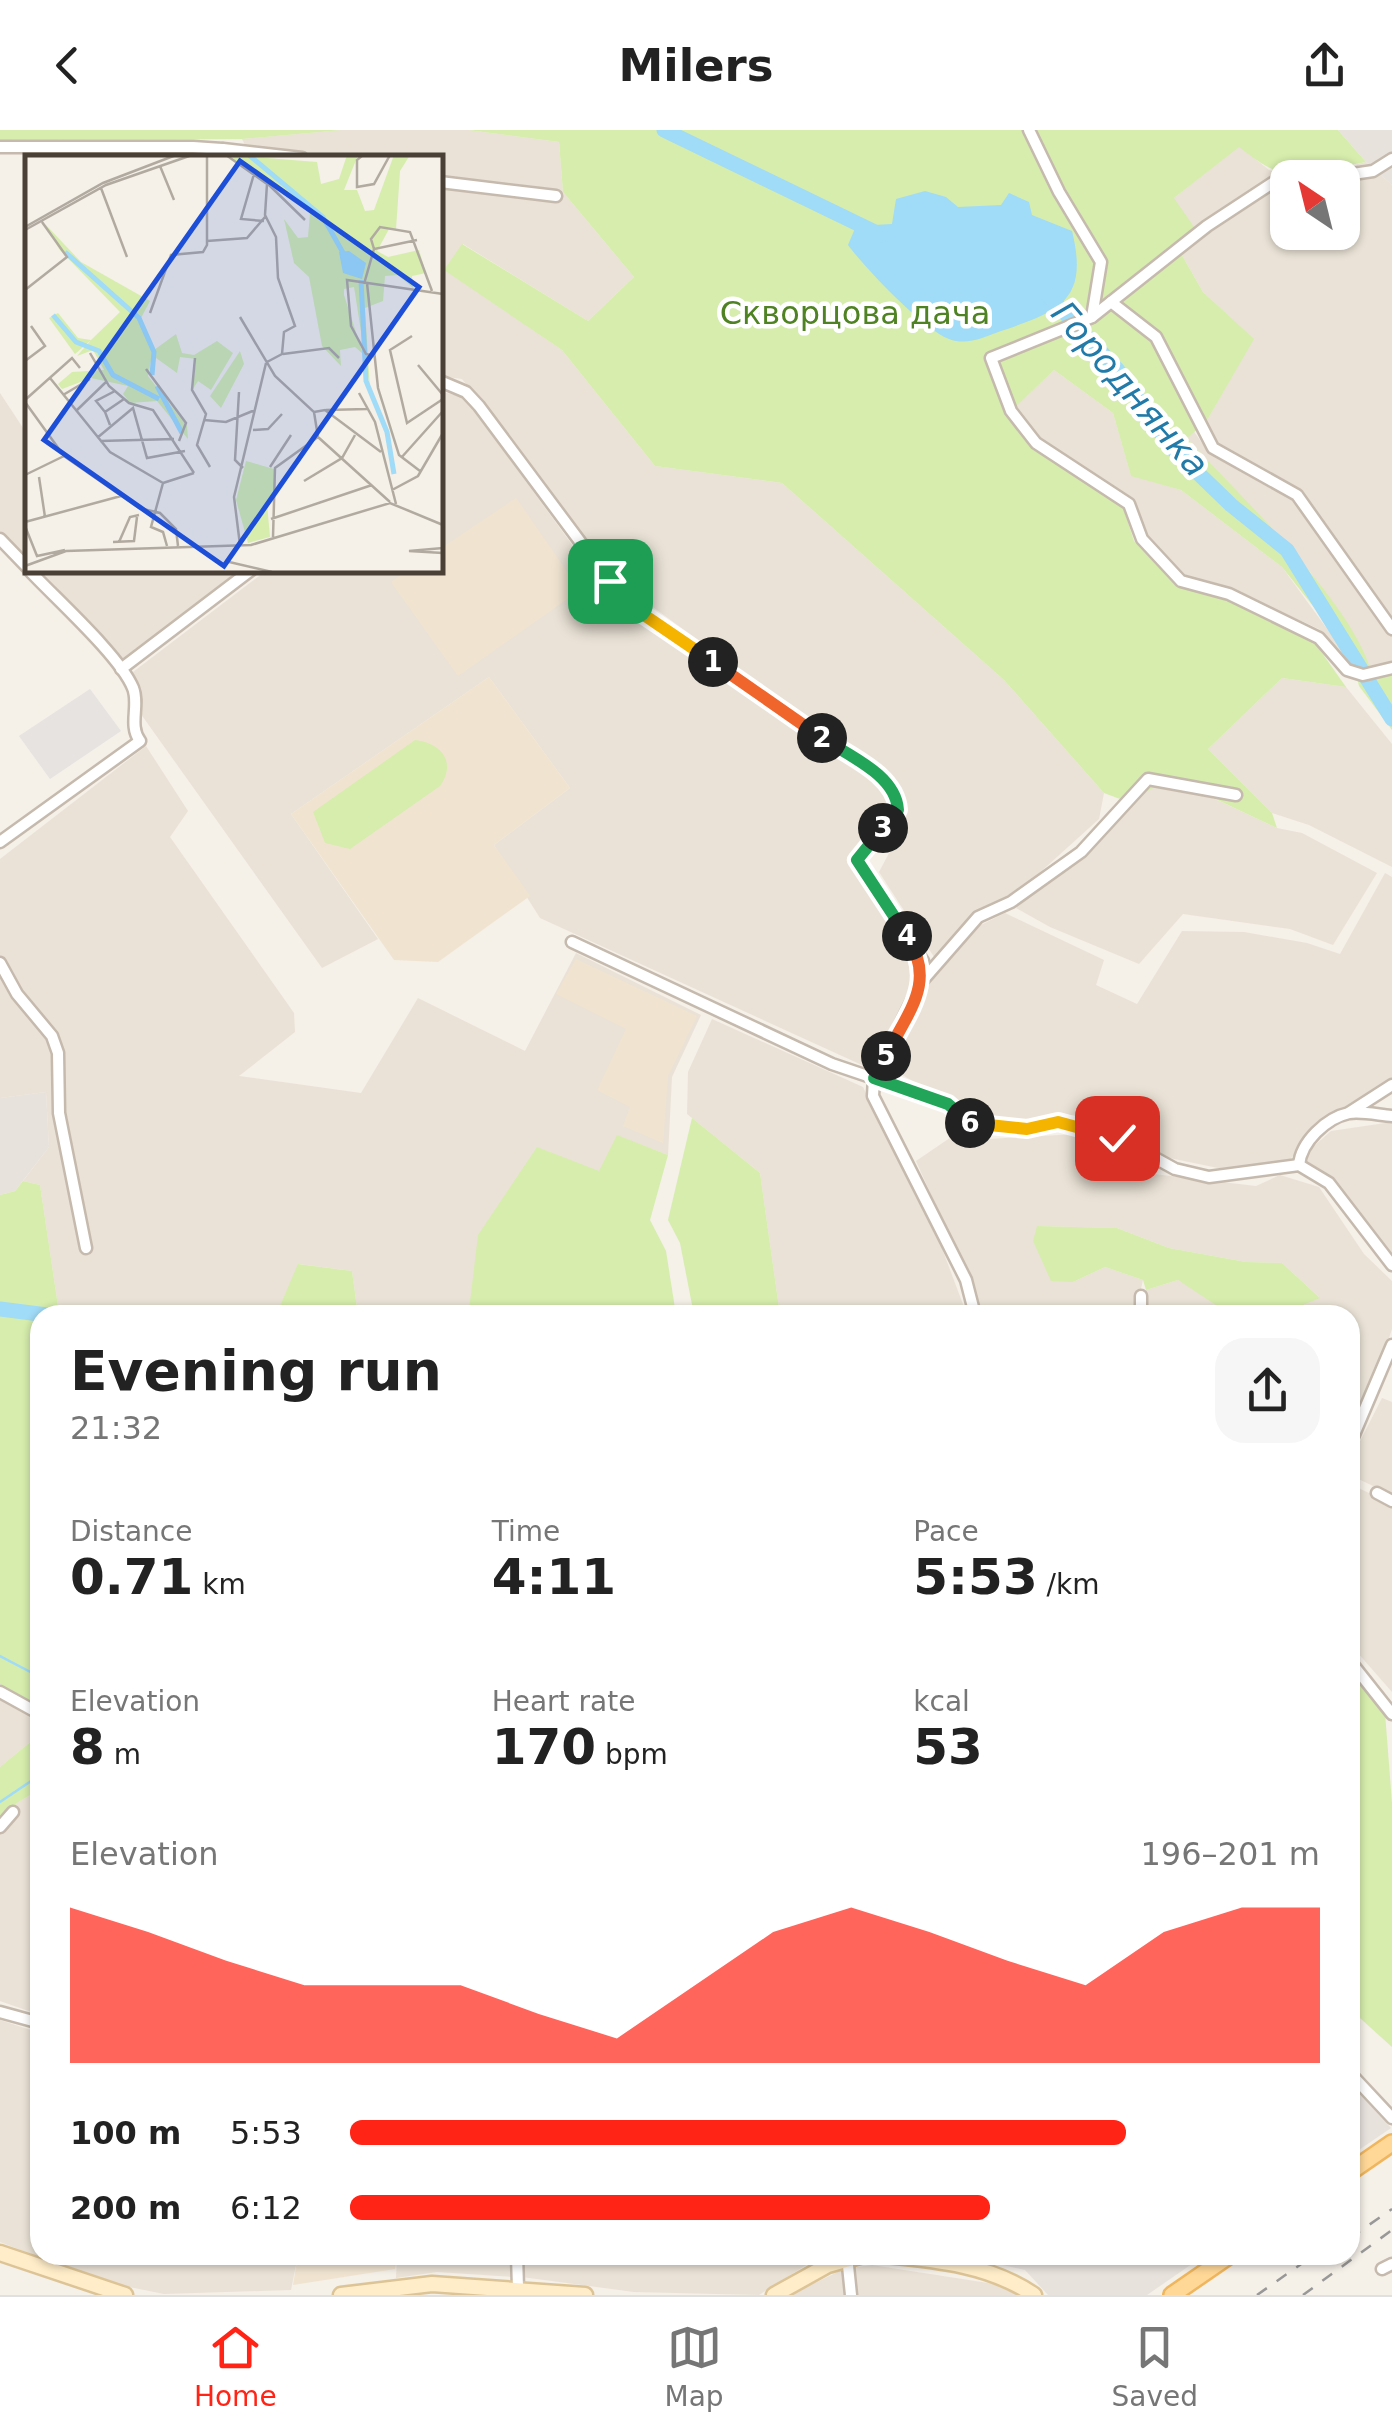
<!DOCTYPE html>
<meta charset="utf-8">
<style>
:root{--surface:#fff;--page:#f6f6f6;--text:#222;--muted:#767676;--line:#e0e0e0;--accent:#ff2416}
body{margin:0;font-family:"DejaVu Sans",sans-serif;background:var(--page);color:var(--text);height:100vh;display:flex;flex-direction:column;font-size:38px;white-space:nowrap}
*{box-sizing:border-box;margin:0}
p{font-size:32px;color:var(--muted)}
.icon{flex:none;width:55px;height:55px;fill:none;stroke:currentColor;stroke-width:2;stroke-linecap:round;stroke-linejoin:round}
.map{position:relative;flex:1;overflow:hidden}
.sheet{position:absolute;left:30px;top:1175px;width:1330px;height:960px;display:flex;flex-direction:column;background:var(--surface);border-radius:30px;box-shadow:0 2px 8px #0004}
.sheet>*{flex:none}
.needle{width:65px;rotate:325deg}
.fabs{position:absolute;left:1270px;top:30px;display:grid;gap:20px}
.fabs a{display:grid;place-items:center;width:90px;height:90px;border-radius:20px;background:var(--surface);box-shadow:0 2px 8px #0004;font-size:50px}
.pin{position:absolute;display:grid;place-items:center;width:85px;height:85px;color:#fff;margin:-42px;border-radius:20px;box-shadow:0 5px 15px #0006}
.km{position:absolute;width:50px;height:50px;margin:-25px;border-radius:50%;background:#222;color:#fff;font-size:28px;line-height:50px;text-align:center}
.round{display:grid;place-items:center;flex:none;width:105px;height:105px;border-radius:30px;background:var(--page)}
.headline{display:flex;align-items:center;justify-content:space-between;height:170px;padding:0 40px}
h1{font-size:55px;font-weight:600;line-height:75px}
.stats{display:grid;grid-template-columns:repeat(3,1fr);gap:15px;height:170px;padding:10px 40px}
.stats div{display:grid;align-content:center}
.stats b{font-size:50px;font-weight:600}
.stats small{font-size:28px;font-weight:400}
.stats p{font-size:28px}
.chart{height:280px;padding:20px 40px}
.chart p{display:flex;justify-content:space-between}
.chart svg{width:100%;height:180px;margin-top:10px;fill:var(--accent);opacity:.7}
ul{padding:0 40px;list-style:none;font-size:32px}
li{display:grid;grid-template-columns:160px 120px 1fr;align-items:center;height:75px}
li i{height:25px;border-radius:12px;background:var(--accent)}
header{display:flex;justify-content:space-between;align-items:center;height:130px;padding:0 40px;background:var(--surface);font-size:45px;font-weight:600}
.tabs{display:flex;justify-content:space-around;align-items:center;height:140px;border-top:2px solid var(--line);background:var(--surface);font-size:28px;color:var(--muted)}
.tabs a{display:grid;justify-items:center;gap:5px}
.tabs .selected{color:var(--accent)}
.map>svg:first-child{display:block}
</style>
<header><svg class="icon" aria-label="back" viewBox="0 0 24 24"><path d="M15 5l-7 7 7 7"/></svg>Milers<svg class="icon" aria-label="share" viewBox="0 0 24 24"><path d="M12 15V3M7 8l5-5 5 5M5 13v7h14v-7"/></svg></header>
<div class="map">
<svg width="1392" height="2165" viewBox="0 0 1392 2165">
<rect width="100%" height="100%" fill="#f5f0e8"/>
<g fill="#eae2d6">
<path d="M342 0H468L559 12 563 62 634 147 588 191 463 114 445 140 562 220 655 336 782 353 1004 550 1104 663 1099 689 1015 765 976 784 936 830 879 742 896 710 907 672 885 647 601 439 527 330 462 249 440 246V28L251 27 242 9Z"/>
<path d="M1239 16 1269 40 1290 47 1288 102H1342V48L1306 47 1366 32 1392 55V492L1301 362 1218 315 1206 292 1253 209 1203 162 1175 113 1174 68Z"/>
<path d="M1054 240 1113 283 1131 345 1181 360 1282 437 1354 536 1319 499 1227 457 1184 445 1147 404 1133 368 1039 309 1015 277Z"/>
<path d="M440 261 465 268 600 453 879 656 898 679 861 738 921 845 875 941 540 788 494 715 570 658 489 547 291 684 378 809 322 838 133 573V542L267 440H440Z"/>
<path d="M0 263 27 304V434L0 401Z"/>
<path d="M1193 300 1208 322 1295 370 1392 505V531L1370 537 1311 443 1187 308Z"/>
<path d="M32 440H239L114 536Z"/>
<path d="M1282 548 1346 557 1392 614V737L1309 695 1272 683 1208 619Z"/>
<path d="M146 616 188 681 170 707 294 883 295 902 239 946 361 963 418 868 525 921 576 823 701 885 672 947 668 1025 618 1006 600 1041 475 1152 469 1180 458 1185H358L352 1141 299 1134 276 1185H72L58 1176 40 1055 23 1051 49 1017 46 962 0 968V729Z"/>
<path d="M1170 648 1277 698 1302 703 1377 743 1333 815 1290 799 1183 784 1139 834 1050 797 1016 778 1108 703 1128 672Z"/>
<path d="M1385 743 1392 747V949L1322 994 1283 1037 1218 1038 1160 1026 1078 984 1008 996 971 983 902 945H888L929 851 981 795 1005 783 1104 830 1096 855 1137 874 1182 801 1244 802 1307 813 1340 824Z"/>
<path d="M712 889 863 957 940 1113 967 1185H780L760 1043 687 984 688 942Z"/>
<path d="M1392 992V1133L1332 1052 1301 1039 1303 1026 1331 1001Z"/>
<path d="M963 999 989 1009 1076 1004 1154 1044 1256 1056 1280 1045 1319 1057 1364 1124 1392 1151V1199L1366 1275 1350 1305V1185H1278L1319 1167 1282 1133 1246 1132 1169 1118 1117 1098 1038 1096 1073 1152 1105 1137 1143 1150 1135 1185H978L954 1116 916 1031Z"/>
<path d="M1178 1150 1217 1172 1231 1185H1143L1146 1160Z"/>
<path d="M1382 1268 1392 1272V1365L1350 1345V1331Z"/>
<path d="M1350 1354 1392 1374V1562L1350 1514Z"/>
<path d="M0 1555 40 1577V1604L0 1637Z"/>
<path d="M40 1659V1885L0 1871V1693L17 1673Z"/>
<path d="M0 1890 40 1903V2125H298L291 2160 164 2164 100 2151 0 2112Z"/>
<path d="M397 2125H512V2147L437 2142 396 2148Z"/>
<path d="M521 2125H822L759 2165 634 2162 522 2147Z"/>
<path d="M872 2135 1001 2155 1017 2165H790L844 2139Z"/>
</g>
<g fill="#e8e2dd">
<path d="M1338 0H1392V55L1366 32Z"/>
<path d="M46 962 49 1017 15 1061 0 1065V968Z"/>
<path d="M1350 1953 1391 1998 1350 2026Z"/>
<path d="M958 2125H1205L1147 2165H1048L1025 2140Z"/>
</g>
<g fill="#f0e4d1">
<path d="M516 368 580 460 458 546 391 452 408 440H440V419Z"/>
<path d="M489 547 570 658 494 715 530 766 438 832 394 830 291 684Z"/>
<path d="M576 829 697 886 668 946 663 1013 623 996 630 977 597 960 626 899 556 864Z"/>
<path d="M298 2125H397L395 2139 293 2155Z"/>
</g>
<g fill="#d6edad">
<path d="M0 0H342L242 9 0 10Z"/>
<path d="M468 0H1338L1366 32C1302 44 1296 62 1239 17L1174 68 1194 97 1175 113 1203 162 1254 209 1206 292 1187 308C1240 367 1354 472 1373 547L1392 542V600L1359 556 1354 536 1332 500 1282 437 1181 360 1131 346 1113 283 1054 240 1006 286 1034 320 1123 377 1134 411 1176 456 1227 470 1315 513 1346 557 1282 548 1208 619 1272 683 1277 698 1171 648 1128 672 1104 663 1004 550 782 353 655 336 562 220 444 140 462 114 588 191 634 147 563 62 559 12Z"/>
<path d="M415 610C441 613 457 632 440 656L350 719 325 713 313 682Z"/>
<path d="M692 988 760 1043 780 1185H694L680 1113 668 1090Z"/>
<path d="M617 1005 668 1025 650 1090 666 1121 676 1185H458L469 1180 478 1105 537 1017 599 1041Z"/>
<path d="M23 1051 40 1055 58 1176 72 1185H40V1577L0 1554V1065L15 1061Z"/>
<path d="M1037 1096 1117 1098 1169 1118 1246 1132 1282 1133 1320 1168 1278 1185H1231L1178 1150 1146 1160 1143 1150 1105 1137 1073 1152 1051 1151 1033 1111Z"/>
<path d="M298 1134 352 1141 358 1185H276Z"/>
<path d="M1350 1541 1385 1583 1392 1673V1917L1350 1879Z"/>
<path d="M40 1604V1659L17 1673 0 1693V1637Z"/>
</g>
<path fill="#e6e3e0" d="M90 559 121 601 50 649 19 606Z"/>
<path fill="#a0dbf7" d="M925 61 946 67 958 77 1001 75 1009 63 1029 72 1032 85 1072 101C1089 170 1060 181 1001 201 984 207 967 216 949 209 923 199 865 138 848 115L856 96 892 94 896 69Z"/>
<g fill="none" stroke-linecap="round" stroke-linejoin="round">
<g stroke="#a0dbf7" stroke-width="2.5">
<path d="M0 1526 40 1547"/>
<path d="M0 1672 40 1645"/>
</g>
<g stroke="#a0dbf7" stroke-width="15">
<path d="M664 0 881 105"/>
<path d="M1047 164 1117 239 1169 315 1231 375 1287 420 1392 589"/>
<path d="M0 1179 47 1185"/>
</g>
<g stroke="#c5baad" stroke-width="15">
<g id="minor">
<path d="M1029 0 1059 62 1101 132 1092 187"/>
<path d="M0 17H193L222 19 229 28"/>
<path d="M223 19 302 28"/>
<path d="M1326 48 1373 41 1392 29"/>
<path d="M440 52 556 66"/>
<path d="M1288 56 1274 52 1207 96 1092 187 991 228 1011 281 1036 313 1129 374 1142 409 1181 451 1229 464 1319 508 1347 540 1363 545 1392 538"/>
<path d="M1111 172 1156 207 1213 318 1297 365 1392 499"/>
<path d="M440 251 466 262 479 276 625 472 890 654 898 680 857 730 923 831 922 850 874 948 873 966 966 1150 975 1185"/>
<path d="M0 409 28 438"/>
<path d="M121 539 251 440"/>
<path d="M0 712 140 611C128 595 140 575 133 558 120 526 55 468 29 440"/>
<path d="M572 812 832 934 947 973 967 992 1027 999 1058 992 1117 1007 1175 1039 1209 1047 1299 1035 1329 1053 1392 1135"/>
<path d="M0 833 17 864 52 906 58 923 59 983 86 1118"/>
<path d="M923 850 978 787 1011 772 1081 722 1148 649 1236 665"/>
<path d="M1350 982 1392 955"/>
<path d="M1299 1035C1301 1012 1326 988 1349 983 1362 981 1379 985 1392 986"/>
<path d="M1141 1185V1166"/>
<path d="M1350 1314 1392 1215"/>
<path d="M1377 1363 1392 1371"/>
<path d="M1350 1531 1392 1584"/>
<path d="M0 1562 40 1584"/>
<path d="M0 1697 13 1682"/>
<path d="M0 1882 40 1893"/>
<path d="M1350 1943 1392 1988"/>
<path d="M517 2125 518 2158"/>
<path d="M847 2126 851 2165"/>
<path d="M1382 2139 1392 2134"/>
</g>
</g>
<g stroke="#ddc496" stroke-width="19">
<g id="secondary">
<path d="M0 2123 125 2165"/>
<path d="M885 2125C937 2130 990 2135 1034 2165"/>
<path d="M341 2165 432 2154 585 2165"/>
<path d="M774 2165 828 2135 863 2125"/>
</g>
</g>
<g stroke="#efb65d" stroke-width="20">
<g id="primary">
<path d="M1350 2042 1392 2013"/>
<path d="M1172 2165 1230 2125"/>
</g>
</g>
<use href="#minor" stroke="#fff" stroke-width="10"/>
<use href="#secondary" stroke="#ffedc9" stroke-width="14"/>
<use href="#primary" stroke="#ffd898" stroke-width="15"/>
<g stroke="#989898" stroke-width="2.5" stroke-dasharray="12 12" stroke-linecap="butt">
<path d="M1350 2108 1392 2079"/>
<path d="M1257 2165 1314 2125"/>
<path d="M1303 2165 1392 2100"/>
</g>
</g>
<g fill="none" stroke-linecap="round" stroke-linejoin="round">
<g stroke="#fff" stroke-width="20">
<path id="split-1" d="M610 451 625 472 713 532"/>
</g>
<g stroke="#fff" stroke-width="20">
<path id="split-2" d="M713 532 822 608"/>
</g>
<g stroke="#fff" stroke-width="20">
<path id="split-3" d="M822 608C849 626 896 645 898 680L883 698"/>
</g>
<g stroke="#fff" stroke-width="20">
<path id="split-4" d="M883 698 857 730 907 806"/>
</g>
<g stroke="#fff" stroke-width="20">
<path id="split-5" d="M886 926C908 881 937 853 907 806"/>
</g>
<g stroke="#fff" stroke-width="20">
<path id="split-6" d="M886 926 874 948 948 974 970 993"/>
</g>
<g stroke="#fff" stroke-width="20">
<path id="split-7" d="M970 993 1027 999 1058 992 1117 1008"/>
</g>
<use href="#split-1" stroke="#f5b400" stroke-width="12"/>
<use href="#split-2" stroke="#f0652b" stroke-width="12"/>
<use href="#split-3" stroke="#22a559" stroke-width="12"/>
<use href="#split-4" stroke="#22a559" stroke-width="12"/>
<use href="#split-5" stroke="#f0652b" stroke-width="12"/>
<use href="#split-6" stroke="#22a559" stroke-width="12"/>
<use href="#split-7" stroke="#f5b400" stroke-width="12"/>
</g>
<g text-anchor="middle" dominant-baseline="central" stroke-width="9" stroke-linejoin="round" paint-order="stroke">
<g font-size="32" fill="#4f8223" stroke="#fff">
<text x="855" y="183">Скворцова дача</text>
</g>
<g font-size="35" font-style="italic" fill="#217aa7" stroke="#fff">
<text transform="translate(1130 259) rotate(49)">Городнянка</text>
</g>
</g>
<g transform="translate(25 25)">
<rect width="418" height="418" fill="#f5f0e8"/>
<path d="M203 0 292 7 296 29 314 24 322 0H333L319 35H332L340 56 349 55 369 0H385L375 16 371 74H364L352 96 363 102 394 95 401 118 387 121 388 133 373 120 360 121 358 146 340 153 345 234 329 132 319 134V140L338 199 330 192 315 195 316 211 297 191 284 122 269 108 259 64 273 83 283 82 285 58ZM20 69 56 107 125 146 116 163 129 195 151 179 157 198 169 200 192 186 208 198 186 235 173 226 168 234 171 204 155 202 152 218 131 203 126 206 123 221 162 271 163 284 132 246 105 248 98 239 103 231 66 223 37 234 33 229 47 217 79 215 68 195 52 201 66 185 50 199 24 163 33 158 53 183 66 185 95 157 34 94ZM215 196 219 209 196 253 185 241ZM221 306 249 314 250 335 242 349 245 382 223 388 211 345Z" fill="#d6edad"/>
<path d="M324 96 341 108 337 124 318 118 314 97Z" fill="#a0dbf7"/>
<path fill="none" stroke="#a0dbf7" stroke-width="5" d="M224 0 298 62 321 103M40 97 114 163 129 197 127 220M336 125 341 226 362 277 369 319M28 160 51 187 74 196 88 220 134 244M132 231 157 278"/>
<path fill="none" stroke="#b1aaa1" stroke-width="2.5" d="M201 0 242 29 240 60 251 82 253 123 270 171 259 177 257 199 242 207M338 0 332 5V32L349 29 365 0M135 11 149 45M229 19 216 64 239 66M243 29 280 65M76 33 102 102M0 72 78 28 151 0M0 75 81 30 167 0M182 86 222 83 240 62M349 94 346 84 355 72 385 77 407 136M342 128 353 233 374 300 395 316M339 129 349 94 392 85M0 135 42 102 17 67M125 158 146 100 178 97 182 90V0M215 162 250 221 289 257 293 282 365 347M387 181 365 195 382 268 418 244M65 198 84 231 104 248 128 255 169 318M258 199 304 193 314 203M349 201 341 199 326 171 322 125 418 139M170 203 167 235 181 259 172 290 185 312M0 206 20 191 6 171M393 210 418 240M121 214 161 268 154 286M25 223 85 297 138 328M214 237 210 305 218 313M334 238 350 267 371 349M38 240 65 224M0 245 47 203 55 213M0 247 39 301 114 353 135 358 151 374 153 391M301 255 342 254M51 256 81 227M80 257 71 246 90 236M289 257 300 255 356 297M179 265 201 267 230 255M85 270 80 257 99 244M228 275 243 274 257 259M72 283 108 253 122 303 160 296M75 286 149 284M376 303 418 256M245 312 266 280M0 320 39 301M14 322 20 362M279 326 317 303 330 280M138 328 126 372 138 377 142 391M138 328 169 318M367 335 393 321 418 278M246 364 347 330M0 367 96 341M0 371 12 401 40 395M248 382 250 313 293 282M88 387 109 386 112 362M94 387 105 362 114 360M215 390 209 342 241 208M418 393 384 396 418 398M200 406 247 417M0 411 41 396 226 390 365 348 418 370"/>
<path fill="#1d4ed8" fill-opacity="0.15" stroke="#1d4ed8" stroke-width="5" d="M215 6 394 132 199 411 19 285Z"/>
<rect width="418" height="418" fill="none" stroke="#4a4036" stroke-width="5"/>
</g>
</svg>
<div class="fabs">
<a><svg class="needle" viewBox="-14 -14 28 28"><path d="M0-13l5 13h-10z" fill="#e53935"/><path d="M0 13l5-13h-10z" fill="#767676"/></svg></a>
</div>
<div class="pin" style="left:610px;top:451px;background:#1e9e55"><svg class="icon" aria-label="arrive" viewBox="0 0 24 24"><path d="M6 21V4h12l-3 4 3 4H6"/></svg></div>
<div class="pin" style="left:1117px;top:1008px;background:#d93025"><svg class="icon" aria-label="check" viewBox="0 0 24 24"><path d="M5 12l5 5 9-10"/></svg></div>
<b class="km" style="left:713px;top:532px">1</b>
<b class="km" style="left:822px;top:608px">2</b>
<b class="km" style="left:883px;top:698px">3</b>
<b class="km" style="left:907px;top:806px">4</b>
<b class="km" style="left:886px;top:926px">5</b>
<b class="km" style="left:970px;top:993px">6</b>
<section class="sheet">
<div class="headline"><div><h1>Evening run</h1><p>21:32</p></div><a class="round"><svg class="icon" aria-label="share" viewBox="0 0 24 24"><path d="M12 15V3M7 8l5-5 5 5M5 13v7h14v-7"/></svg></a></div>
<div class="stats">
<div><p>Distance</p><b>0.71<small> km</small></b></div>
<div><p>Time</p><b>4:11</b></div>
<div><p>Pace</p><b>5:53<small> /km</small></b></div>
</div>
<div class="stats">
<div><p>Elevation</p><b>8<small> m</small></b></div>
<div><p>Heart rate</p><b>170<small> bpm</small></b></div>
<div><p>kcal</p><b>53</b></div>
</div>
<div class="chart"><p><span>Elevation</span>196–201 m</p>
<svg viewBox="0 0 160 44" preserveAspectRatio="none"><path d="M0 44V6L10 12L20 19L30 25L40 25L50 25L60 32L70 38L80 25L90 12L100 6L110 12L120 19L130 25L140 12L150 6L160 6V44z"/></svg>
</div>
<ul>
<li><b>100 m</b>5:53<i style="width:80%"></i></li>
<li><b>200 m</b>6:12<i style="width:66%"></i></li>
</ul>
</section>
</div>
<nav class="tabs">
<a class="selected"><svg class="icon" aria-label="home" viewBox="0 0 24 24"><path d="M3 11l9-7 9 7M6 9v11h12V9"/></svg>Home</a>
<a><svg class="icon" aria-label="map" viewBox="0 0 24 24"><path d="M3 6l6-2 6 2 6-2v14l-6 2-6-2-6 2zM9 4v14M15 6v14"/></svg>Map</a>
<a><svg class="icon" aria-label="saved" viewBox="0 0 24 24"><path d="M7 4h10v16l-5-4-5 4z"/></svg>Saved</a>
</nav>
